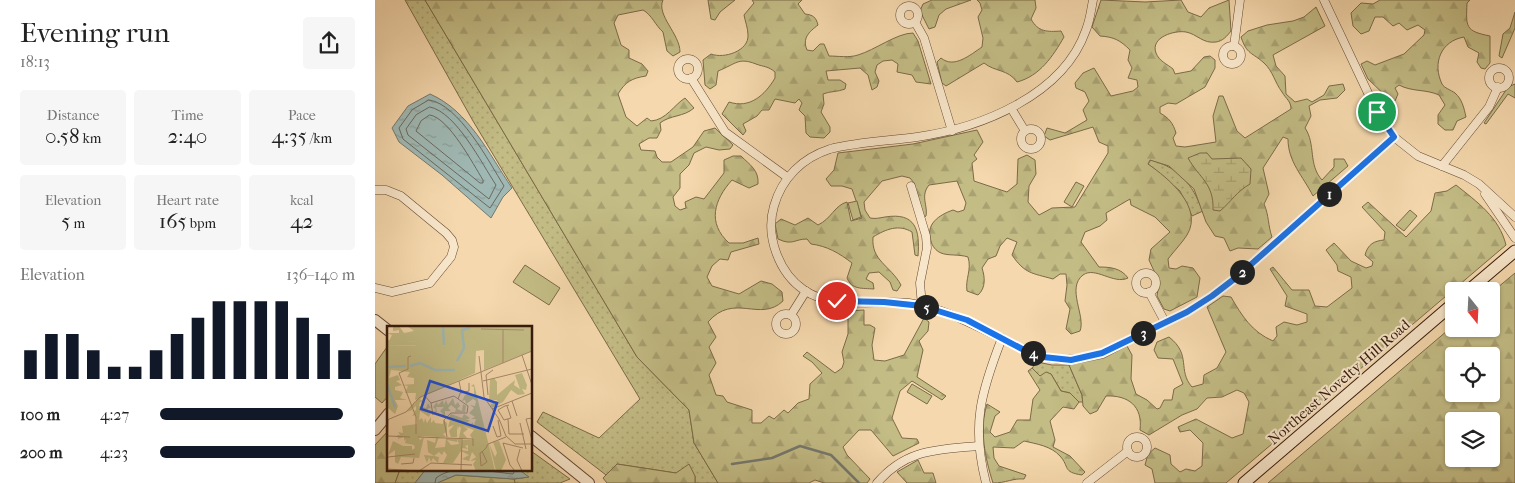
<!DOCTYPE html>
<meta charset="utf-8">
<style>
:root{--surface:#fff;--page:#f6f6f6;--text:#222;--muted:#767676;--accent:#111827}
body{margin:0;font-family:"IM FELL French Canon",serif;background:var(--page);color:var(--text);height:100vh;display:flex;flex-direction:column;font-size:19px;white-space:nowrap}
*{box-sizing:border-box;margin:0}
p{font-size:16px;color:var(--muted)}
.icon{flex:none;width:28px;height:28px;fill:none;stroke:currentColor;stroke-width:2;stroke-linecap:round;stroke-linejoin:round}
.map{position:relative;flex:1;overflow:hidden}
.sheet{display:flex;flex-direction:column;background:var(--surface);width:375px}
.sheet>*{flex:none}
.needle{width:32px;rotate:162deg}
.tools{position:absolute;left:1070px;top:282px;display:grid;gap:10px}
.tools a{display:grid;place-items:center;width:55px;height:55px;border-radius:5px;background:var(--surface);box-shadow:0 1px 4px #0004;font-size:25px}
.pin{position:absolute;display:grid;place-items:center;width:42px;height:42px;color:#fff;margin:-21px;border:2px solid #fff;border-radius:50%;box-shadow:0 1px 5px #0007}
.km{position:absolute;width:25px;height:25px;margin:-12px;border-radius:50%;background:#222;color:#fff;font-size:14px;line-height:25px;text-align:center}
.round{display:grid;place-items:center;flex:none;width:52px;height:52px;border-radius:5px;background:var(--page)}
.headline{display:flex;align-items:center;justify-content:space-between;height:85px;padding:0 20px}
h1{font-size:28px;font-weight:600;line-height:38px}
.figures{display:grid;grid-template-columns:repeat(3,1fr);gap:8px;height:85px;padding:5px 20px}
.figures div{display:grid;align-content:center;border-radius:5px;background:var(--page);text-align:center}
.figures b{font-size:21px;font-weight:600}
.figures small{font-size:14px;font-weight:400}
.figures p{font-size:14px}
.chart{height:140px;padding:10px 20px}
.chart p{display:flex;justify-content:space-between}
.chart svg{width:100%;height:90px;margin-top:5px;stroke:var(--accent);stroke-width:6}
ul{padding:0 20px;list-style:none;font-size:16px}
li{display:grid;grid-template-columns:80px 60px 1fr;align-items:center;height:38px}
li i{height:12px;border-radius:6px;background:var(--accent)}
main{display:flex;flex:1;min-height:0}
.map>svg:first-child{display:block}
</style>
<main>
<section class="sheet">
<div class="headline"><div><h1>Evening run</h1><p>18:13</p></div><a class="round"><svg class="icon" aria-label="share" viewBox="0 0 24 24"><path d="M12 15V3M7 8l5-5 5 5M5 13v7h14v-7"/></svg></a></div>
<div class="figures">
<div><p>Distance</p><b>0.58<small> km</small></b></div>
<div><p>Time</p><b>2:40</b></div>
<div><p>Pace</p><b>4:35<small> /km</small></b></div>
</div>
<div class="figures">
<div><p>Elevation</p><b>5<small> m</small></b></div>
<div><p>Heart rate</p><b>165<small> bpm</small></b></div>
<div><p>kcal</p><b>42</b></div>
</div>
<div class="chart"><p><span>Elevation</span>136–140 m</p>
<svg viewBox="0 0 160 44" preserveAspectRatio="none"><path d="M5 44V30M15 44V22M25 44V22M35 44V30M45 44V38M55 44V38M65 44V30M75 44V22M85 44V14M95 44V6M105 44V6M115 44V6M125 44V6M135 44V14M145 44V22M155 44V30"/></svg>
</div>
<ul>
<li><b>100 m</b>4:27<i style="width:94%"></i></li>
<li><b>200 m</b>4:23<i style="width:100%"></i></li>
</ul>
</section>
<div class="map">
<svg width="1140" height="483" viewBox="0 0 1140 483">
<defs>
<pattern id="grass-dots" width="8" height="8" patternUnits="userSpaceOnUse" patternTransform="scale(1.25)"><rect width="8" height="8" fill="#c3bc85"/><path d="M2 2h.1M6 6h.1" fill="none" stroke="#a8a172" stroke-width="1.8" stroke-linecap="round"/></pattern>
<pattern id="forest-firs" width="22" height="20" patternUnits="userSpaceOnUse" patternTransform="scale(1.25)"><rect width="22" height="20" fill="#c3bc85"/><path d="M5 1l3.5 6h-7zM16 11l3.5 6h-7z" fill="#a8a172"/></pattern>
<pattern id="wetland-marsh" width="20" height="14" patternUnits="userSpaceOnUse" patternTransform="scale(1.25)"><rect width="20" height="14" fill="#c3bc85"/><path d="M1 5h8M5 5V1M11 12h8M15 12V8" fill="none" stroke="#a8a172"/></pattern>
<pattern id="water-ripples" width="26" height="14" patternUnits="userSpaceOnUse" patternTransform="scale(1.25)"><rect width="26" height="14" fill="#9fb8b3"/><path d="M2 4q2-2 4 0t4 0M15 11q2-2 4 0t4 0" fill="none" stroke="#8a9d99"/></pattern>
</defs>
<rect width="100%" height="100%" fill="#f5d8ad"/>
<filter id="stains"><feTurbulence type="fractalNoise" baseFrequency=".004" numOctaves="4"/><feColorMatrix values="0 0 0 0 .2 0 0 0 0 .09 0 0 0 0 .02 0 0 0 .5 -.17"/></filter>
<radialGradient id="worn" r=".72"><stop offset=".6" stop-color="#630" stop-opacity="0"/><stop offset="1" stop-color="#630" stop-opacity=".3"/></radialGradient>
<g fill="url(#grass-dots)" stroke="#7c6a48">
<path d="M30 0H50L262 357 314 410 319 443 343 483H320V476L242 464 231 475 162 422 168 412 224 438 265 399 98 121Z"/>
<path d="M776 160C806 169 816 183 828 211L817 216 805 191 773 164Z"/>
<path d="M662 362 677 365H694L707 395 708 402H704L695 393 686 391 676 374 665 376 657 368Z"/>
<path d="M156 451 195 479 185 483H140L139 479 153 477 143 469H156Z"/>
<path d="M25 469H51L40 483H20Z"/>
</g>
<g fill="url(#forest-firs)" stroke="#7c6a48" fill-rule="evenodd">
<path d="M50 0H288C281 15 305 34 305 52L298 56 292 51 288 32C280 25 277 15 268 10L243 15 239 23 246 45 254 50V58L267 64 273 71 271 76C257 78 250 82 243 94L251 117 262 126 272 118 276 121C291 120 299 105 310 98L319 108C309 117 295 115 285 123L286 130 282 138H274L264 144 266 150 280 151 282 157 287 162H296L318 147 329 131 340 128 358 145 355 149 344 150 331 147 319 153 314 165 305 174V188L298 197 300 206 305 210 311 208 310 202 321 197 329 199 349 173V160L358 156H366C375 165 384 170 383 184L374 188 357 180C339 200 332 223 354 243H368L383 238 384 244 356 252 353 260 345 259 337 266 332 277 337 286 364 294 386 281 397 284 407 292 408 301C385 323 359 292 333 322L341 337 334 347 341 363 334 375 341 395 348 396 352 402 377 410V423H386L394 416 399 419 409 410 413 413 423 403 434 399 435 384 447 373 437 362 428 356 432 352 460 373 467 368 469 362 467 352 473 334V311L489 310V325H495L500 328 497 345 499 360 510 361 529 355 549 318 554 322 553 331 544 341 548 350 542 377 571 396 567 400 537 381 525 391 517 418 527 438 542 439 544 443 518 456 496 430H484L468 447 472 455 495 479 492 483H449L440 480 434 483H343L319 443 314 410 262 357Z"/>
<path d="M333 0H360L345 12 340 20 336 19Z"/>
<path d="M377 0H427L423 4 430 14C438 15 441 17 443 25 434 32 427 38 432 50L438 51 445 44H449L454 56C463 56 474 58 483 55 500 50 522 33 538 33L543 41 556 84 541 82 537 75 522 72 523 64 517 60 508 61 502 65 500 72 504 81 502 87 497 90 493 75 485 68 451 71 453 80H465L471 84 470 89C463 92 455 91 448 94L449 104 446 112 455 127V132L449 138 435 137 431 133 430 116 424 110 427 103 424 99 420 103 400 99 394 110H387L382 116 368 124 371 131 368 135 347 114 354 102C375 109 390 95 400 78V72C393 66 389 67 381 64 363 57 361 64 343 71L341 85 335 89 330 85 328 60 336 54C349 59 374 51 373 35 373 28 370 21 369 15L379 3Z"/>
<path d="M557 0H596L571 9 564 15 560 27 554 29 545 11 548 4Z"/>
<path d="M602 0H660L661 8 656 19C663 32 672 32 686 31L689 37C678 56 665 76 642 82 633 69 620 72 609 63L571 86 567 83 562 62 566 58C579 69 595 55 607 47L608 38 603 17 607 10 605 3Z"/>
<path d="M726 0 770 2 806 0 813 12 826 17 834 8 854 0 856 31C852 36 848 41 841 42 828 44 822 34 811 32 800 30 775 37 781 53 784 61 792 64 798 69L800 74 816 71 829 57 835 56 840 60V68L830 87 801 104 793 103 785 107V113C794 118 798 123 801 133L798 138 801 146 810 147 841 142 838 116 844 96H848L862 131 870 138 916 109C916 101 911 99 907 92 900 83 898 71 889 63 877 52 872 55 866 37L873 31 892 25 918 21 929 17 941 7 950 26 898 55 901 66 910 76 911 94 920 102 932 99 937 102 949 95 954 86 968 84 970 90 962 98 945 100 934 106 936 116 930 128C941 144 933 165 947 180L959 167V159H969L973 166 938 196C928 176 913 162 913 139L908 137 888 168 894 194 889 204C894 215 893 226 897 237L883 249 863 248 855 251 849 238 840 236 831 222 819 189 794 166 775 160 773 164C793 178 829 207 812 235 807 243 799 251 793 259L794 268 801 269 807 266 818 268 825 278 822 297 795 311 789 309 782 296 784 282 774 260 776 249 795 232 780 217 756 205 755 199 731 213 732 220 725 226 710 232 706 242 724 267C735 267 746 268 753 278 739 285 720 266 708 275 691 288 711 316 705 331L696 334 691 329 695 309 690 301 692 285 691 274H685L678 279C657 273 650 274 637 255L642 242 632 238 625 246 621 256 613 259 607 268C610 277 611 288 603 295L592 291C590 279 597 270 593 257 584 254 573 256 566 253 561 251 557 246 556 241 550 224 564 215 578 210L583 212 589 210 591 203 582 181 554 185C545 196 553 205 551 216L548 218 539 183 535 178 527 176 507 181 489 202 490 210 495 218C501 219 504 218 510 217 541 212 545 230 543 256L540 255 537 232C524 224 511 229 498 237 496 261 515 265 526 285L522 291 518 290 515 282 504 272 494 273 491 279 498 283 499 289C487 288 477 290 472 278L477 263C464 253 452 246 436 244L432 239C419 239 418 246 403 239L400 224 406 219 420 225 433 218 443 225C456 219 460 205 472 202L476 221 487 218 477 189 467 186H456L451 179 459 170 463 153 538 144 602 130 608 142 599 155 602 159 597 163 599 181 632 192 642 184 643 159 652 155 660 160 661 174 654 186 653 202 664 215 677 208 700 207 733 153V146L724 142 718 127 675 140 669 136 672 128 690 133 712 120 708 110 714 101 710 92 701 88 700 83 708 73 719 68 736 96 758 91 763 87 762 80 753 78 757 68 753 60 755 50C745 40 739 37 725 36L717 27Z"/>
<path d="M1005 0H1095L1092 3C1091 27 1090 31 1115 36V63L1110 69 1106 68 1102 62 1104 53 1093 47 1089 37C1066 41 1057 63 1067 84 1069 88 1076 90 1080 93 1087 99 1089 108 1091 117L1082 121 1078 130H1070L1063 124V115L1070 105 1064 95C1051 89 1037 92 1024 85L1020 88 1023 94 1020 101 1015 100 993 79 986 64 992 61 1000 65 1029 54 1049 35 1050 30 1043 25 1032 30 1024 23 1018 26 1008 17H1000L994 31 986 34 978 26 976 13 986 3 998 4Z"/>
<path d="M1140 12V28L1127 58 1124 56 1128 34 1135 28Z"/>
<path d="M1140 84V98L1133 94 1111 124 1109 123 1133 87Z"/>
<path d="M1081 185C1102 202 1124 217 1131 245L851 483H780L777 469 770 465 773 454 780 448 795 455 796 464 805 472 811 469 820 471 827 466 828 443 815 430 805 432 803 427 821 419 857 438 868 434 874 402 869 393 862 390 847 397 832 398 822 409 807 415 774 435 765 430C768 406 753 395 731 396L722 411 715 414 708 406 707 395 694 365 729 358 752 346 757 355 756 379 761 394 772 400 782 409 785 408 789 400H797L799 389 808 384 798 359 783 358 779 350 782 342 794 337C817 355 802 370 817 387L828 384 829 375 842 368 851 352 832 307 848 296 856 297C867 316 877 332 898 341L902 336 901 327 909 322 922 325 932 322V314L910 306 912 296 895 269 898 267 917 290H934L940 306 952 307 977 288 976 277 963 271 962 265 951 250 959 243 976 261 991 268 997 266 998 262 990 255C993 244 999 241 1009 240L1010 232 987 207 993 202 1031 237 1056 211 1060 193 1072 191Z"/>
<path d="M1140 273V483H893L1079 325V329H1116V293ZM1079 356H1116V394H1079ZM1079 421H1116V459H1079Z"/>
<path d="M657 368 665 376 671 372 676 374 686 391 695 393 704 402 699 409 688 407 675 421 680 440 678 447 695 456 710 472 707 475C687 472 695 467 685 456 676 446 662 444 649 441L639 448 618 447 619 458 624 466 651 475 649 479C638 478 631 483 618 483 610 458 604 429 612 404L625 412 620 416 615 432 620 437 635 432 642 420H655L658 399 665 390 653 371Z"/>
<path d="M14 430V469H25L20 483H0V445Z"/>
<path d="M543 460 549 473H558L561 483H532L522 472Z"/>
<path d="M242 464 301 473 314 464 320 476V483H232L228 478Z"/>
<path d="M81 475 139 479 140 483H62Z"/>
</g>
<path fill="url(#wetland-marsh)" stroke="#7c6a48" d="M825 153H832L837 159 866 158 876 169 875 184C861 192 857 201 845 211L838 210C839 183 824 178 813 158Z"/>
<g fill="#c3bc85" stroke="#7c6a48">
<path d="M701 182 709 186 697 207 689 202Z"/>
<path d="M482 201 486 217 478 220 473 203Z"/>
<path d="M1035 210 1042 216 1029 231 1021 225Z"/>
<path d="M150 265 185 288 174 305 138 282Z"/>
<path d="M12 347 14 395 7 403 0 397V364Z"/>
<path d="M537 384 557 396 552 404 532 392Z"/>
</g>
<g fill="url(#water-ripples)" stroke="#74786f">
<path d="M55 94C94 111 114 154 137 188L128 197 116 218 67 175 24 142 17 128 33 106Z"/>
<path d="M51 469H143L154 477 139 479 81 475 62 483H40Z"/>
</g>
<g fill="none" stroke-linecap="round" stroke-linejoin="round">
<g stroke="#6a685e" stroke-width="1">
<path d="M54 100C84 104 114 162 129 186L115 208 28 139 24 128 37 110Z"/>
<path d="M55 107C81 112 107 164 121 185L114 199 33 135 31 129 41 115Z"/>
<path d="M55 115C74 118 98 164 108 180V183H105L41 131 46 121Z"/>
<path d="M60 483 61 478C80 463 116 472 138 474L141 469"/>
</g>
<path stroke="#74786f" stroke-width="2.5" d="M357 464 397 458 425 446 456 455 484 483"/>
<g stroke="#644833" stroke-width="9">
<g id="minor">
<path d="M718 0C716 10 715 20 711 30 688 96 605 128 542 137 513 141 483 142 455 149 427 158 407 178 399 206 390 236 404 273 429 290 460 311 500 299 534 303 567 308 596 323 626 338 643 347 662 357 682 359 697 361 712 357 727 353L812 312 837 296 863 276 1019 137"/>
<path d="M949 0 1002 112 1019 137 1043 156 1089 175 1104 184 1140 217"/>
<circle cx="534" cy="15" r="9"/>
<path d="M540 22 549 38 577 131"/>
<circle cx="857" cy="55" r="9"/>
<path d="M859 46 865 0"/>
<circle cx="313" cy="69" r="10"/>
<circle cx="1124" cy="78" r="10"/>
<path d="M316 78 350 132 412 177"/>
<path d="M636 108 650 131"/>
<circle cx="656" cy="139" r="10"/>
<path d="M1067 166 1114 107 1123 87"/>
<path d="M536 186 551 236 552 248 545 283 547 306"/>
<path d="M0 190H11L26 196 71 233 77 240 79 247 76 257 55 283 17 292 0 288"/>
<path d="M1110 194 1140 238"/>
<circle cx="771" cy="283" r="10"/>
<path d="M774 292 790 322"/>
<circle cx="411" cy="324" r="10"/>
<path d="M416 315 431 291"/>
<circle cx="762" cy="447" r="10"/>
<path d="M502 483C531 449 561 450 603 446"/>
<path d="M611 483C596 425 606 392 627 338"/>
<path d="M712 483 753 451"/>
</g>
</g>
<g stroke="#644833" stroke-width="12">
<g id="tertiary">
<path d="M0 320 14 331"/>
<path d="M0 430 14 413"/>
<path d="M156 436 214 483"/>
</g>
</g>
<g stroke="#34180a" stroke-width="13">
<g id="secondary">
<path d="M1093 291 1140 251"/>
<path d="M869 483 1079 303"/>
</g>
</g>
<use href="#minor" stroke="#f8e6ca" stroke-width="8"/>
<use href="#tertiary" stroke="#f8e6ca" stroke-width="10"/>
<use href="#secondary" stroke="#f8e6ca" stroke-width="11"/>
</g>
<g fill="none" stroke-linecap="round" stroke-linejoin="round">
<g stroke="#fff" stroke-width="10">
<path id="route" d="M462 301 509 302 547 306 592 320 651 351 668 357 696 360 727 353 812 312 837 296 863 276 1019 137 1002 112"/>
</g>
<use href="#route" stroke="#1a73e8" stroke-width="6"/>
</g>
<g text-anchor="middle" dominant-baseline="central" stroke-width="4" stroke-linejoin="round" paint-order="stroke">
<g font-size="15" fill="#34180a" stroke="#f8e6ca">
<text transform="translate(964 382) rotate(-41)">Northeast Novelty Hill Road</text>
</g>
</g>
<g transform="translate(12 326)">
<rect width="145" height="145" fill="#f5d8ad"/>
<path d="M81 0 83 17 116 23 84 22 85 48 81 21 0 19V14L16 15 18 9 22 8 24 12 18 15 80 17Z" fill="#c3bc85"/>
<path d="M6 0H12L17 7 27 5 20 0H80L81 17 2 15 5 9 0 7H12V4L6 5ZM81 0H145V25L97 44V24L89 25 88 47 28 74 29 67H18L21 60 15 59 27 58V52L20 51 23 46 4 44 2 52 11 49 13 54 9 55 15 59 8 61V64L16 66 13 72 20 74H8L11 80 8 88 0 81V19L87 22ZM135 47 140 59 139 64 135 63 138 68 131 69 124 64 116 76 105 82 103 79 111 74H102L103 54 107 52 110 56V69L128 54 127 59 133 63 128 49ZM87 58 108 145H89L86 138 89 134 83 135 89 131 85 126 82 135 75 133 82 129 74 125 66 137H56L60 129 57 125 55 129 52 126 47 130 52 131 51 137 46 132 44 136 42 131 40 137 37 129 47 130 41 126 40 114 48 117 49 111 37 110 31 111 33 114 37 111 32 132 14 131 11 138 8 136V124L1 129 6 115 16 120H25V124L28 122 27 119 18 117 19 113 17 115V111L11 113 10 109H13L11 106 16 107 15 100 30 98 29 89 25 90 28 86 30 89 27 85 29 84V80L25 83 26 86 25 84 20 86 28 75 27 80 30 73 37 70 33 73 38 77 33 76 32 80 39 82 41 77 44 82 40 83 44 86 42 91 33 85 32 94 35 92 37 97 38 92 40 97 44 91V97L47 94 48 97 56 98V94L60 97V106L56 108 59 111H52L48 122 58 121 59 112 70 113V116L60 114 64 119 72 118 70 113H74V124L81 125V119L78 120 81 123 75 122V114H86L83 109 87 104 76 100 81 103 76 107 80 112H72L74 102 72 100 71 104 70 100V111H64L62 105 67 99 61 101 63 94H60L64 88 75 92 77 88 83 92 79 94H83L79 98 84 100 85 96 87 99 89 93H84L88 91 82 87 87 82 83 79 88 80 89 75 86 73 79 78 78 74 75 75 78 69 87 68V61L84 60ZM66 72 68 79 71 76 73 80 70 83 75 85 76 78 79 80 78 86H68L69 83 64 79 61 82 64 85H58V92L51 89 56 88 53 85 57 81H49L50 86 46 87 49 84 46 81 50 76 51 79 56 74 57 79 59 74 61 79ZM112 115 119 134 114 145H109L102 117 108 131 110 127 106 116Z" fill="#c3bc85"/>
<path d="M29 0H87L88 47 29 45Z" fill="#c3bc85"/>
<path fill="none" stroke="#9fb8b3" stroke-width="2.5" d="M56 0 57 19M70 35 77 22 75 4 83 2M23 40 33 37 48 44H68M0 41 19 40M0 58 8 81"/>
<path fill="none" stroke="#a88b6c" stroke-width="1" d="M94 3 137 4M135 29 145 59M24 30 21 31V43L12 47 29 91V108M92 30 97 71 112 93 119 110 128 118H145M116 37V3M96 55 145 43M74 67 82 65V57M37 69 44 77 46 89M101 69 99 49 106 44M71 73 74 65 72 55M125 75 130 90M44 77 67 70 81 80 80 87M120 80 124 92 117 94 111 84 116 81 118 80 122 79M105 83 145 67M121 93 122 108H137M0 94 19 86 33 71 145 25M57 94 64 87H80M57 94 60 111M133 97 139 123M106 100 110 111 114 110 111 94M1 110 23 111M31 111 86 113V120M145 114 139 93 145 92M133 123 130 134 135 145M95 125 100 136 94 140 93 127 95 126 99 122 101 118 119 111M1 131 28 128M14 138 26 137 27 132M0 143 32 145 44 137 85 139M0 145 1 94M74 145 75 112M128 145 123 139 116 117 136 122"/>
<path fill="#1d4ed8" fill-opacity="0.15" stroke="#1d4ed8" stroke-width="2.5" d="M43 55 110 77 101 105 34 83Z"/>
<rect width="145" height="145" fill="none" stroke="#34180a" stroke-width="2.5"/>
</g>
<rect width="100%" height="100%" filter="url(#stains)"/>
<rect width="100%" height="100%" fill="url(#worn)"/>
</svg>
<div class="tools">
<a><svg class="needle" viewBox="-14 -14 28 28"><path d="M0-13l5 13h-10z" fill="#e53935"/><path d="M0 13l5-13h-10z" fill="#767676"/></svg></a>
<a><svg class="icon" aria-label="locate" viewBox="0 0 24 24"><circle cx="12" cy="12" r="6"/><path d="M12 2v4M12 18v4M2 12h4M18 12h4"/></svg></a>
<a><svg class="icon" aria-label="layers" viewBox="0 0 24 24"><path d="M12 4l9 5-9 5-9-5zM3 14l9 5 9-5"/></svg></a>
</div>
<div class="pin" style="left:1002px;top:112px;background:#1e9e55"><svg class="icon" aria-label="arrive" viewBox="0 0 24 24"><path d="M6 21V4h12l-3 4 3 4H6"/></svg></div>
<div class="pin" style="left:462px;top:301px;background:#d93025"><svg class="icon" aria-label="check" viewBox="0 0 24 24"><path d="M5 12l5 5 9-10"/></svg></div>
<b class="km" style="left:954px;top:194px">1</b>
<b class="km" style="left:867px;top:272px">2</b>
<b class="km" style="left:768px;top:333px">3</b>
<b class="km" style="left:658px;top:353px">4</b>
<b class="km" style="left:551px;top:307px">5</b>
</div>
</main>
